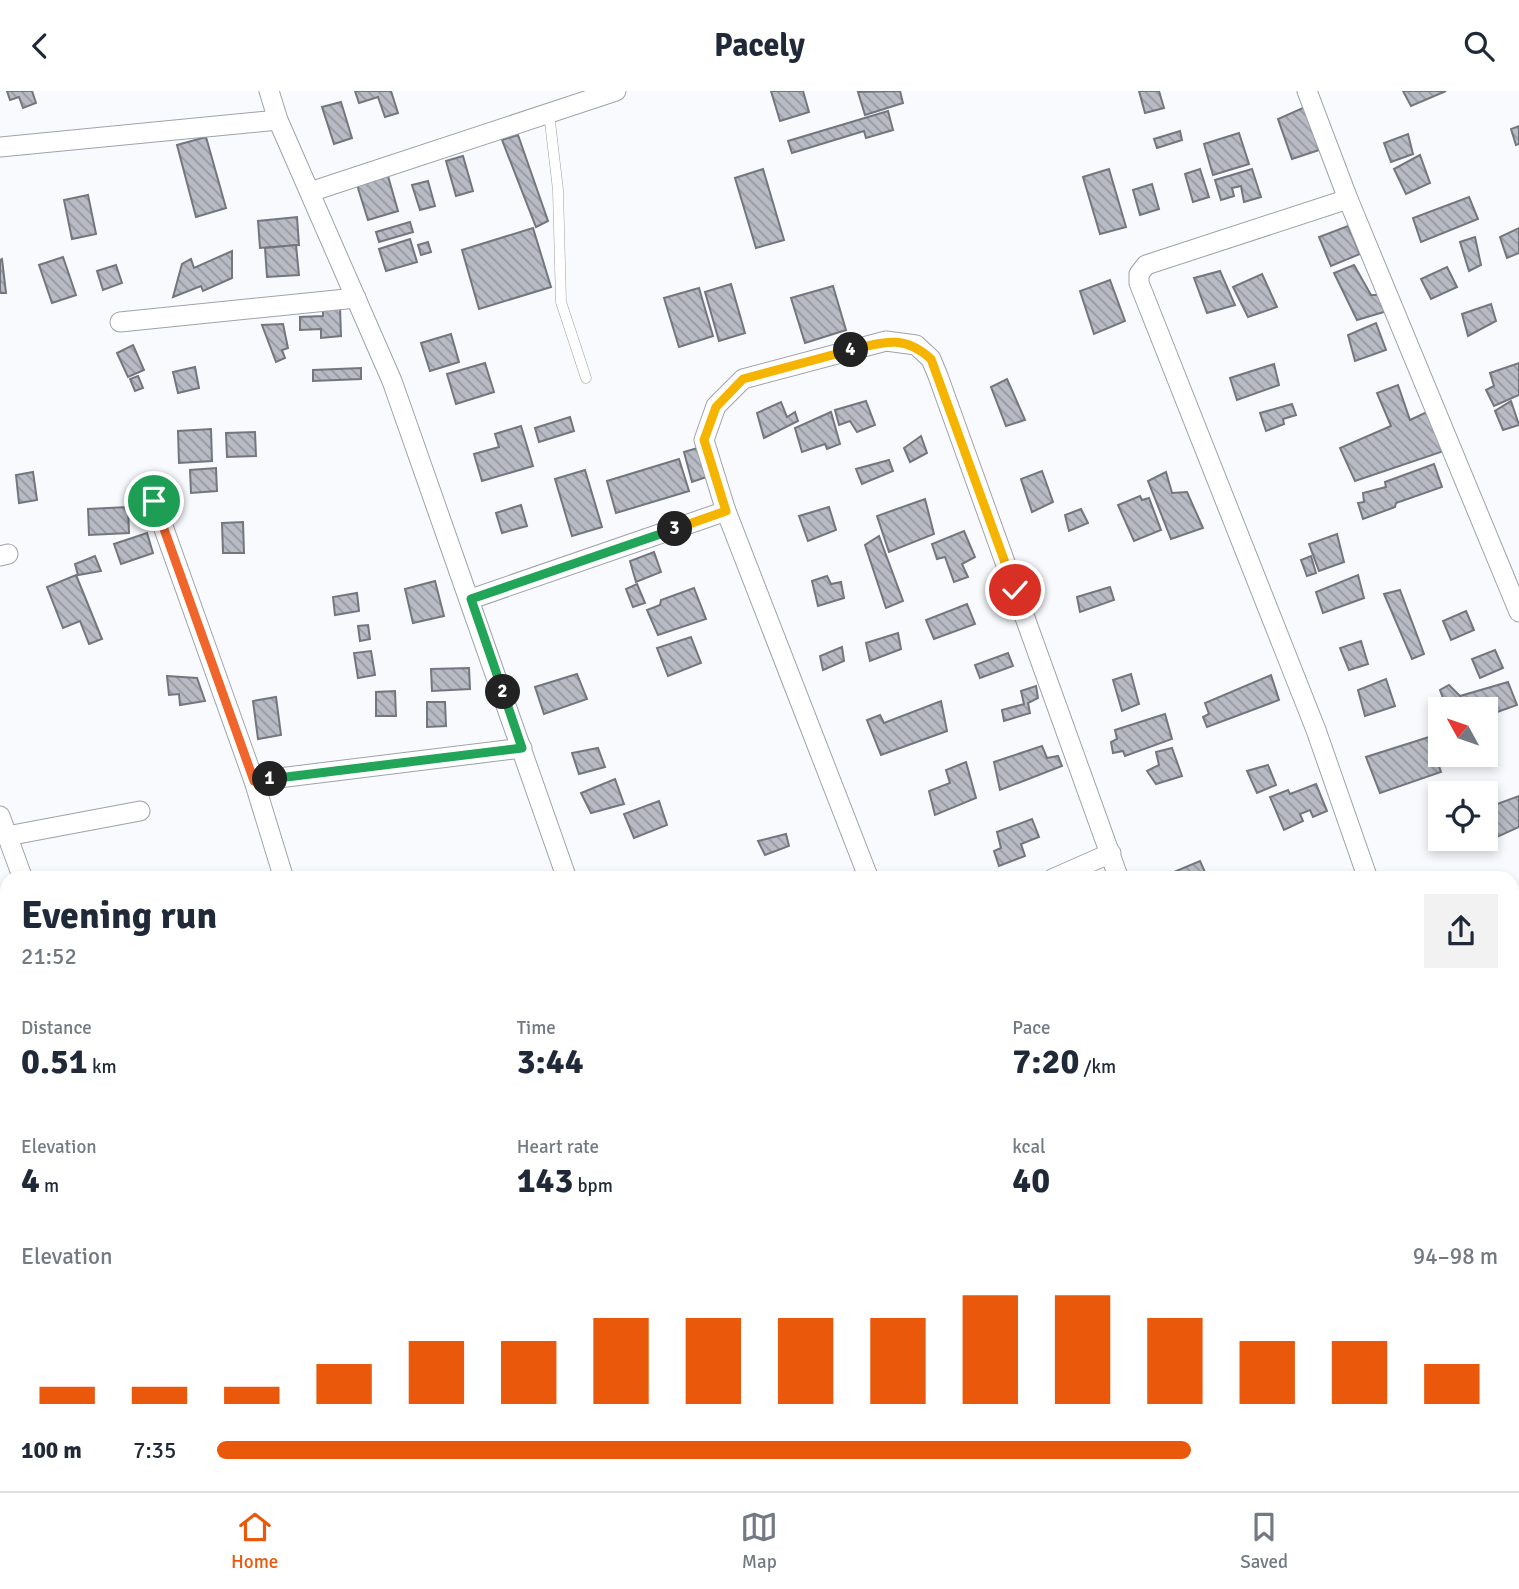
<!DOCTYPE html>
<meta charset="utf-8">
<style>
:root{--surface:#fff;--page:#f2f2f3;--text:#1f2937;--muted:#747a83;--line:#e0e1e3;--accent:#ea580c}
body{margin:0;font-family:Signika,sans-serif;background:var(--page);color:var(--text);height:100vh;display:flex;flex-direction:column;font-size:26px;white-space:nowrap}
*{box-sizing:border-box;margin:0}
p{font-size:23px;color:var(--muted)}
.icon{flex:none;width:38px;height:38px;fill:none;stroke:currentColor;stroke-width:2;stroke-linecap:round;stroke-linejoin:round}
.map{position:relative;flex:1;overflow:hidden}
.drawer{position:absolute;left:0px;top:780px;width:1519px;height:620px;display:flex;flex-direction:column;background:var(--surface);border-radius:21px 21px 0 0;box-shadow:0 4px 10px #0003}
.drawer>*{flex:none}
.needle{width:46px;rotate:310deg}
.tools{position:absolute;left:1428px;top:606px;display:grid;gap:14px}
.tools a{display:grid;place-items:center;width:70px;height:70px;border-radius:0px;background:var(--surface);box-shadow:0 4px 10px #0003;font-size:35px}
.pin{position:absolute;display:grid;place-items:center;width:60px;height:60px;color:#fff;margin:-30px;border:4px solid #fff;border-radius:50%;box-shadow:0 2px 7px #0007}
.km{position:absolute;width:35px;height:35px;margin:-18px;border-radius:50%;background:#222;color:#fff;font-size:19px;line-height:35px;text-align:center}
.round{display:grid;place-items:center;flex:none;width:74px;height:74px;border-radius:0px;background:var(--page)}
.summary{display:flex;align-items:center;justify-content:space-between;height:119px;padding:0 21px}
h1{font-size:38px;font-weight:700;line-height:52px}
.figures{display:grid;grid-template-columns:repeat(3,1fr);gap:10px;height:119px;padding:7px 21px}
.figures div{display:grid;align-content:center}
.figures b{font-size:35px;font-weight:700}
.figures small{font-size:19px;font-weight:400}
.figures p{font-size:19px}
.chart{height:196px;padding:14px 21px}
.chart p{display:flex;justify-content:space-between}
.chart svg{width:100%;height:126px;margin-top:7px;stroke:var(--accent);stroke-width:6}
ul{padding:0 21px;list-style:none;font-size:23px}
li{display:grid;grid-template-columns:112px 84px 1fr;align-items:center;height:52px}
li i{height:18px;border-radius:9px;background:var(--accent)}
header{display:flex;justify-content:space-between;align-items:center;height:91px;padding:0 21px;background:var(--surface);font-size:32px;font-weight:700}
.menu{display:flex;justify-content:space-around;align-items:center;height:98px;border-top:2px solid var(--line);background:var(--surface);font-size:19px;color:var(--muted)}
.menu a{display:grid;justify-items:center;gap:4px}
.menu .selected{color:var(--accent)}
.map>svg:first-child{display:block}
</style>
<header><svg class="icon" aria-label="back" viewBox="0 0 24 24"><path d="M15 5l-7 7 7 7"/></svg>Pacely<svg class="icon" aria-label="search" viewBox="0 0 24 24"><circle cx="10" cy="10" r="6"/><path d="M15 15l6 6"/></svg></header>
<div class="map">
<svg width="1519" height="1400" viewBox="0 0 1519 1400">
<defs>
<pattern id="building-back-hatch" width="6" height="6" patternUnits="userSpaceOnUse" patternTransform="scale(1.75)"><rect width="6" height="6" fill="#b8bbc4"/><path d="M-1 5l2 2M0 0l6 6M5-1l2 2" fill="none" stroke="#95989f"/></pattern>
</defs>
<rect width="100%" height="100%" fill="#f8fafd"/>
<g fill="url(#building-back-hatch)" stroke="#73767e" stroke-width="2">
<path d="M7 0H32L36 12 23 17 19 6 10 9Z"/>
<path d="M355 0H391L398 22 385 26 378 6 359 12Z"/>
<path d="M771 0H803L809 21 780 30Z"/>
<path d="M900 0 903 12 865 24 858 1Z"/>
<path d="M1139 0H1159L1164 17 1145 22Z"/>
<path d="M1403 0H1446L1411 15Z"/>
<path d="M341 11 352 47 334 53 322 16Z"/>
<path d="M1305 16 1319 59 1292 68 1278 28Z"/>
<path d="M888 20 893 39 866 47 864 40 792 62 788 50Z"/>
<path d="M1519 35V53L1516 54 1511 38Z"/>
<path d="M1180 40 1182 49 1157 57 1154 48Z"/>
<path d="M1239 42 1249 73 1213 84 1204 53Z"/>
<path d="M1408 43 1413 63 1391 71 1384 52Z"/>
<path d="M518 44 548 130 536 136 502 49Z"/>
<path d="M206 46 226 117 196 126 177 54Z"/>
<path d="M1420 64 1430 92 1406 103 1394 78Z"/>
<path d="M463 65 473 100 456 105 446 70Z"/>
<path d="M763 78 784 149 756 157 735 87Z"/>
<path d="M1109 78 1126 136 1100 143 1083 86Z"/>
<path d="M1200 78 1209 106 1193 111 1185 83Z"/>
<path d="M1252 78 1261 106 1244 111 1241 95 1232 97 1234 105 1221 109 1215 89Z"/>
<path d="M388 85 398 120 368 129 357 94Z"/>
<path d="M428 90 435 115 420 119 412 94Z"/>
<path d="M1152 93 1159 118 1140 124 1133 99Z"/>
<path d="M88 104 96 143 72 148 64 109Z"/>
<path d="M1469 106 1478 128 1421 151 1413 127Z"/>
<path d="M297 126 299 154 260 157 258 130Z"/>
<path d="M410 131 413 141 379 151 376 141Z"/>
<path d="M1348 135 1360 163 1331 175 1319 146Z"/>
<path d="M533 137 551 196 479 218 462 159Z"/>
<path d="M1519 137V162L1507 167 1500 146Z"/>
<path d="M1475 146 1481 174 1469 180 1460 151Z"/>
<path d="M410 148 417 171 386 180 379 158Z"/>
<path d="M428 151 431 161 421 164 418 154Z"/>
<path d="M296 154 299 184 267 186 265 157Z"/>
<path d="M232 160V187L203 200 201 195 173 206 182 173 191 168 194 177Z"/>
<path d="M63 166 76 204 52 212 39 174Z"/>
<path d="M2 168 6 202H0V169Z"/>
<path d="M116 174 122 192 103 199 97 180Z"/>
<path d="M1354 174 1371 204H1381L1387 220 1357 229 1334 182Z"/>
<path d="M1447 176 1457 196 1431 208 1421 188Z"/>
<path d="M1220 180 1235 214 1207 222 1194 187Z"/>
<path d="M1262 183 1277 216 1248 226 1233 196Z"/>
<path d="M1110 189 1125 230 1094 243 1080 200Z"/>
<path d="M731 193 745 242 719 250 705 201Z"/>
<path d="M833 195 846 239 805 252 791 207Z"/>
<path d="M699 197 713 245 679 256 664 207Z"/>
<path d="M1491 213 1496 230 1468 245 1462 223Z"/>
<path d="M340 216 341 245 321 247V238L300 239V226L323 225V217Z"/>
<path d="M1376 232 1386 259 1355 270 1348 244Z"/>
<path d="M283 233 288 257 282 259 285 267 276 271 262 234Z"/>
<path d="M451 243 459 271 430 280 421 252Z"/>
<path d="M133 254 144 279 128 286 117 262Z"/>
<path d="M485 272 494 301 456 313 447 283Z"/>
<path d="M1519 272V304L1494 315 1486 299 1494 295 1490 282Z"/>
<path d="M1274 273 1279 294 1237 309 1230 287Z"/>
<path d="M195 276 199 297 178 302 173 281Z"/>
<path d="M361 277V288L313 290V279Z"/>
<path d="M138 285 143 297 135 300 130 288Z"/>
<path d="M1007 288 1025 329 1006 335 991 296Z"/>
<path d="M1398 294 1410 329 1429 320 1444 360 1355 390 1340 357 1391 335 1377 302Z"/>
<path d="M866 310 875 334 857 341 850 330 839 334 835 319Z"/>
<path d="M1511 310 1519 334 1503 339 1495 320Z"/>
<path d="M781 311 787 326 795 321 798 330 764 347 757 322Z"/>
<path d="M1292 313 1296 324 1283 328 1284 333 1266 340 1260 322Z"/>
<path d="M831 321 840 353 827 358 825 353 802 361 795 337Z"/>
<path d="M570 326 574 340 539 351 535 337Z"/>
<path d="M521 335 533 375 482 390 474 363 499 356 495 343Z"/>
<path d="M211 338 212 370 179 372 178 340Z"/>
<path d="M255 341 256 365 227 366 226 342Z"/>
<path d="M921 345 927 362 910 371 904 357Z"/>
<path d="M701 356 709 385 692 391 684 361Z"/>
<path d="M679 368 689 400 616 422 607 390Z"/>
<path d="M889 369 893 380 862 393 856 378Z"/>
<path d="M1434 373 1442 396 1396 412 1395 416 1363 428 1358 412 1364 411 1363 402 1386 396 1385 391Z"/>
<path d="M216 377 217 400 191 402 190 379Z"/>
<path d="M585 379 602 436 572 445 555 388Z"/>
<path d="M1042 380 1053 411 1032 421 1021 388Z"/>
<path d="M33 381 37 409 19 412 16 384Z"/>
<path d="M1166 381 1172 402 1187 401 1203 437 1171 448 1148 390Z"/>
<path d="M1140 405 1142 409 1149 407 1161 439 1134 450 1118 414Z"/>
<path d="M925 408 934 443 889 461 877 425Z"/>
<path d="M521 414 527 435 502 442 496 422Z"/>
<path d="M128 416 129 442 89 444 88 418Z"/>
<path d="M829 416 836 439 808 450 799 425Z"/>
<path d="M1081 418 1088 432 1069 440 1065 424Z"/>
<path d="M243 431 244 462H223L222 432Z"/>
<path d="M964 440 975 466 962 473 968 486 954 491 945 466 937 468 932 453Z"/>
<path d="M147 442 153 462 121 473 114 453Z"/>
<path d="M1337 443 1344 471 1319 480 1309 453Z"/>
<path d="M879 445 903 510 886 517 865 454Z"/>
<path d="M654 461 661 481 636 491 630 470Z"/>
<path d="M95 465 101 480 78 484 75 473Z"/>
<path d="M1311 465 1316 482 1307 485 1301 469Z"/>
<path d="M76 484 102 548 89 553 80 530 63 537 47 496Z"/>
<path d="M1358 484 1364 507 1323 522 1316 501Z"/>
<path d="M827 485 831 493 841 491 844 507 818 515 812 490Z"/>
<path d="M435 490 444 525 413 532 405 498Z"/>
<path d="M637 493 645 512 633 516 626 498Z"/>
<path d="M1110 496 1114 509 1080 521 1077 506Z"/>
<path d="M694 497 706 528 658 544 647 519 660 514 661 509Z"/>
<path d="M1400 499 1424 563 1412 568 1384 503Z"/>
<path d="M357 502 359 520 335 524 333 506Z"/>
<path d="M967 513 975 533 934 548 926 529Z"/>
<path d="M1466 520 1474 539 1451 549 1443 530Z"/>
<path d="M368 534 370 548 360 550 358 535Z"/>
<path d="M898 542 901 558 870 570 866 552Z"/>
<path d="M691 546 701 572 668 585 657 557Z"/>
<path d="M1361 550 1368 573 1349 579 1340 557Z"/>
<path d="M842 556 844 570 823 579 820 565Z"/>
<path d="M1495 559 1503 577 1480 587 1472 568Z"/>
<path d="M371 560 375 584 358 587 354 562Z"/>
<path d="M1008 562 1013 575 980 587 975 574Z"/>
<path d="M469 577 470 598 432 600 431 578Z"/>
<path d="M577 583 587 608 544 623 535 596Z"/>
<path d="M1131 583 1139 613 1122 620 1113 589Z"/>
<path d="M1271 584 1279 609 1207 636 1203 626 1209 623 1205 612Z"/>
<path d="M167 585 197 587 205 610 180 614 179 603 169 604Z"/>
<path d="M1386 588 1395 615 1365 625 1358 599Z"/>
<path d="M1508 591 1517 614 1486 625V618H1447L1440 599 1449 594 1460 605Z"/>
<path d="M1036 595 1038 607 1028 612 1030 622 1004 630 1002 619 1024 613 1021 600Z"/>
<path d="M395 600 396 625H376V601Z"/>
<path d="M276 606 281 644 258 648 253 610Z"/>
<path d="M941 610 947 640 881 664 867 629 880 624 884 632Z"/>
<path d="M427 611H445L446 635 427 636Z"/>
<path d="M1165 623 1172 648 1125 665 1123 660 1113 662 1111 651 1117 648 1115 639Z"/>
<path d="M1429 646 1441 681 1380 702 1366 666Z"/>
<path d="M1042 655 1047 667 1058 665 1062 675 1000 699 994 671Z"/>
<path d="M598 657 605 676 579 683 572 662Z"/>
<path d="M1172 657 1182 685 1156 693 1147 680 1159 674 1156 661Z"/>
<path d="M966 671 976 707 935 724 929 700 950 692 946 679Z"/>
<path d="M1268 674 1276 694 1257 702 1247 680Z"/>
<path d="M615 688 624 713 591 722 581 702Z"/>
<path d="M1316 693 1327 720 1313 726 1310 719 1300 723 1303 730 1284 739 1270 706 1288 699 1290 703Z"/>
<path d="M1519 705V736L1497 746 1486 717Z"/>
<path d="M659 710 667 734 634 747 624 723Z"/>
<path d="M1032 728 1039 746 1021 753 1025 765 999 775 994 760 1001 757 997 741Z"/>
<path d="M786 743 789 755 765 764 758 750Z"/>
<path d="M1200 770 1208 788H1171L1169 783Z"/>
<path d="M7 915V933L0 934V916Z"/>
<path d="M7 1226V1325L0 1305V1227Z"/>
<path d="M7 1348V1370L0 1373V1351Z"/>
<path d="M8 1393H27V1394L12 1400Z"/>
<path d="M31 1393H212L214 1400H34Z"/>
<path d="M487 1393H503L505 1400H480L479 1396Z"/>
<path d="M1029 1393H1057L1044 1400H1034Z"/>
<path d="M1250 1393H1290L1293 1400H1254Z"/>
</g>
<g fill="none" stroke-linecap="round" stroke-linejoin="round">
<g stroke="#9fa2ab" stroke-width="11">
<path id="lane" d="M549 22 558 99 561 211 586 287"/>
</g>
<g stroke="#9fa2ab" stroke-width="21">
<g id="street">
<path d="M269 0 278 29 392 290 567 788"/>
<path d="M1307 0 1348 108 1519 521"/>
<path d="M0 56 278 29"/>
<path d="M310 101 616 0"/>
<path d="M1348 108 1146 174 1139 183V192L1316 639 1368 788"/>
<path d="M120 231 356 207"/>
<path d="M154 410 254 690 284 788"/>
<path d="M0 465 8 463"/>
<path d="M471 508 726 420"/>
<path d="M254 690 522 657"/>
<path d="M0 725 23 788"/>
<path d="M7 745 140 720"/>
<path d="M869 788 726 420 704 349 716 315 743 288 886 250 916 254 931 268 938 285 1119 788"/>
<path d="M1052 788 1111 762"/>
<path d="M1512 969 1519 967"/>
<path d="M0 1052 7 1050"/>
<path d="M0 1088 7 1109"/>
<path d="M1512 1249 1519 1246"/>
<path d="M239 1393 242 1400"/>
<path d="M774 1393 776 1400"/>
<path d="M1104 1393 1107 1400"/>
<path d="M901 1400 917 1393"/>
</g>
</g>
<use href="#lane" stroke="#fff" stroke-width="10"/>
<use href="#street" stroke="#fff" stroke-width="19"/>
</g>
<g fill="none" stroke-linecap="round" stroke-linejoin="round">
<g stroke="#fff" stroke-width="14">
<path id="split-1" d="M154 410 254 690 270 688"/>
</g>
<g stroke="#fff" stroke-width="14">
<path id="split-2" d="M270 688 522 657 503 601"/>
</g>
<g stroke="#fff" stroke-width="14">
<path id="split-3" d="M503 601 471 508 675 438"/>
</g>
<g stroke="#fff" stroke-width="14">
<path id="split-4" d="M675 438 726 420 704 349 716 316 743 288 851 259"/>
</g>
<g stroke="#fff" stroke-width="14">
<path id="split-5" d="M851 259C883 251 904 243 931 268L1015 499"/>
</g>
<use href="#split-1" stroke="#f0652b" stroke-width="9"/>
<use href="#split-2" stroke="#22a559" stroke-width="9"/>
<use href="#split-3" stroke="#22a559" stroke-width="9"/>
<use href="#split-4" stroke="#f5b400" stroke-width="9"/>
<use href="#split-5" stroke="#f5b400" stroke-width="9"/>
</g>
</svg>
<div class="tools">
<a><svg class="needle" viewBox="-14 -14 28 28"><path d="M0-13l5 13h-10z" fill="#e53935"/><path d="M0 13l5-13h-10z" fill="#747a83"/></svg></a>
<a><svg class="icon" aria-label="locate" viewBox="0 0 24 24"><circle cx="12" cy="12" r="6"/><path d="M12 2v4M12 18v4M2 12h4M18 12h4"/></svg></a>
</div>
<div class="pin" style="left:154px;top:410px;background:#1e9e55"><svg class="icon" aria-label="arrive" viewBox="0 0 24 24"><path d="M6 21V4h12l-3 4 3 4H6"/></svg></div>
<div class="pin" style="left:1015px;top:499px;background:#d93025"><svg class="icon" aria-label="check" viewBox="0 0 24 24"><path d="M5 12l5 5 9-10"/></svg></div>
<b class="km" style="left:270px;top:688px">1</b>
<b class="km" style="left:503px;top:601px">2</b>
<b class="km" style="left:675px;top:438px">3</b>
<b class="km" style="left:851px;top:259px">4</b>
<section class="drawer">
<div class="summary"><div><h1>Evening run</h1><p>21:52</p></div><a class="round"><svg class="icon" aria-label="share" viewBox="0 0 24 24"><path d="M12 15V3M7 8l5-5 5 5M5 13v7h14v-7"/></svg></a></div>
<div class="figures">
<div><p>Distance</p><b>0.51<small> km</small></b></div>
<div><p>Time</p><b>3:44</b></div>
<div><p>Pace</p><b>7:20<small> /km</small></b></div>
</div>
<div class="figures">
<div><p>Elevation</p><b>4<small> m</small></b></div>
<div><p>Heart rate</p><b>143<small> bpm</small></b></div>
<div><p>kcal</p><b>40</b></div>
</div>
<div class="chart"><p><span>Elevation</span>94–98 m</p>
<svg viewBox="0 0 160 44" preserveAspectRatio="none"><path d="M5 44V38M15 44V38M25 44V38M35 44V30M45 44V22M55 44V22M65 44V14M75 44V14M85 44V14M95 44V14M105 44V6M115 44V6M125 44V14M135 44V22M145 44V22M155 44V30"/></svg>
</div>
<ul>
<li><b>100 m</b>7:35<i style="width:76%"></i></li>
</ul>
</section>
</div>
<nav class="menu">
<a class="selected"><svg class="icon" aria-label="home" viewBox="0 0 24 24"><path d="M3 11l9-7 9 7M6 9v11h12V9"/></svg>Home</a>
<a><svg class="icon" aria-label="map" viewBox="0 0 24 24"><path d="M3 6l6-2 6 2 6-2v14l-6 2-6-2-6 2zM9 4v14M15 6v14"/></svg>Map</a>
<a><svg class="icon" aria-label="saved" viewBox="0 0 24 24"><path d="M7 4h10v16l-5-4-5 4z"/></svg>Saved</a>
</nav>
